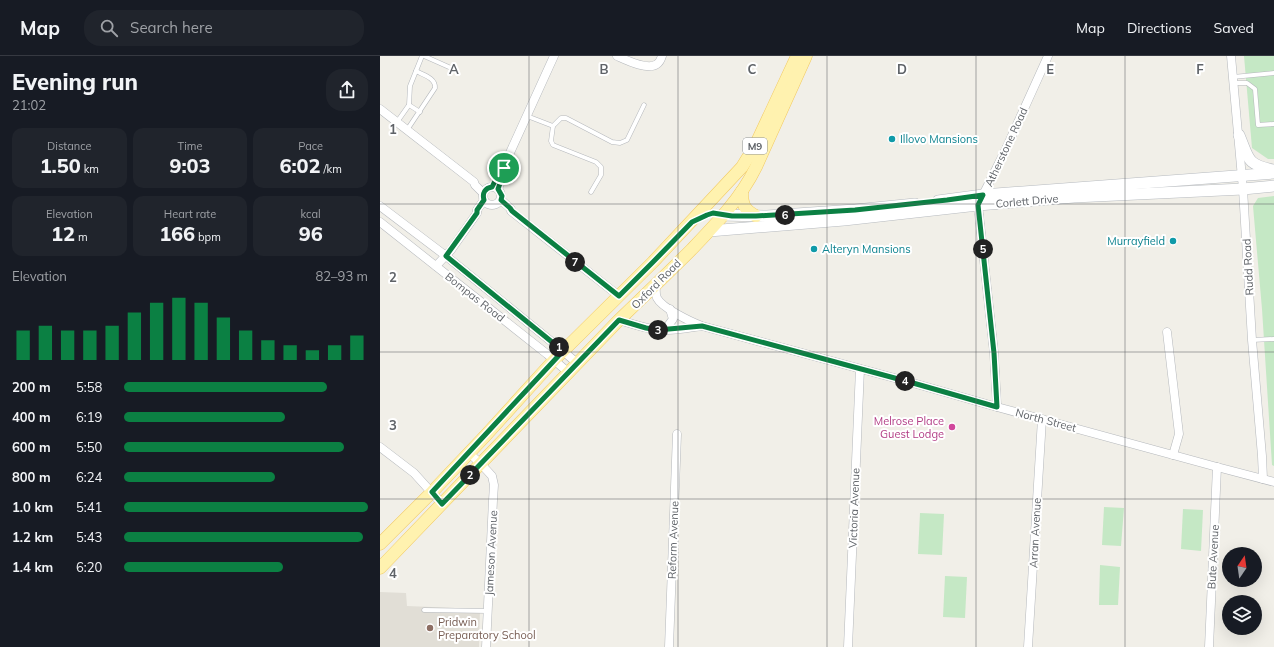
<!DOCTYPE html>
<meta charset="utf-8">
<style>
:root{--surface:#171b24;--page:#20242c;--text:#f1f3f6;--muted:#9ea1a6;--line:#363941;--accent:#0b8043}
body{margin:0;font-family:Mulish,sans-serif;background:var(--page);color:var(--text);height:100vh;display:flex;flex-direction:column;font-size:15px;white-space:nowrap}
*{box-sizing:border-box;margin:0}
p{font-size:13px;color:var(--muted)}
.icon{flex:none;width:22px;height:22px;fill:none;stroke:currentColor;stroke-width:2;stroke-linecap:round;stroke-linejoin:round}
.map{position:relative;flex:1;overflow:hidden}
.sheet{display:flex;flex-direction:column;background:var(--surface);width:380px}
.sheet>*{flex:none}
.needle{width:26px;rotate:13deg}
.buttons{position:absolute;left:842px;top:491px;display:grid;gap:8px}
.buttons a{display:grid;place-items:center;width:40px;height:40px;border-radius:50%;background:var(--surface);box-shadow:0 4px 16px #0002;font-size:20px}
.pin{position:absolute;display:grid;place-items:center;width:34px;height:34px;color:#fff;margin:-17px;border:2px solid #fff;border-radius:50%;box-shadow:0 1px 4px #0007}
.km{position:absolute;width:20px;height:20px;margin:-10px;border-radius:50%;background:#222;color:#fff;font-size:11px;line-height:20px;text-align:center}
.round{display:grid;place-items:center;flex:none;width:42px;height:42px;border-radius:16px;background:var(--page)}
.headline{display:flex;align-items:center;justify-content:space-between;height:68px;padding:0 12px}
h1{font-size:22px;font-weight:800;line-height:30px}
.stats{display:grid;grid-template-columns:repeat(3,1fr);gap:6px;height:68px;padding:4px 12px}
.stats div{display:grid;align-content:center;border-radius:10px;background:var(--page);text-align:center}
.stats b{font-size:20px;font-weight:800}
.stats small{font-size:11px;font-weight:400}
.stats p{font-size:11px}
.chart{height:112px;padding:8px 12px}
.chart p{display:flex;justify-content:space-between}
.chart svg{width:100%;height:72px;margin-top:4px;stroke:var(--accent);stroke-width:6}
ul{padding:0 12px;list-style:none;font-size:13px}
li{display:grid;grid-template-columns:64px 48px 1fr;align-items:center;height:30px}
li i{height:10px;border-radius:5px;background:var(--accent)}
header{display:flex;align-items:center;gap:24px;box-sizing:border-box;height:56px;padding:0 20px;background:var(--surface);border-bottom:1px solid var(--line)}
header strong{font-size:19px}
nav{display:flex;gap:22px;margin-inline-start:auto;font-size:14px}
.search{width:280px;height:36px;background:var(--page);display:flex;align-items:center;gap:10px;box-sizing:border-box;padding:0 14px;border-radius:16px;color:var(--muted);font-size:15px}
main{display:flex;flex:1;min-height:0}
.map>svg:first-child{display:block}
</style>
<header>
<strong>Map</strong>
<div class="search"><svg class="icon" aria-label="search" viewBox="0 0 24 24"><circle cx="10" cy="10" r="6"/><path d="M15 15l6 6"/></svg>Search here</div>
<nav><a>Map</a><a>Directions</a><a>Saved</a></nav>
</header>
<main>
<section class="sheet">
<div class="headline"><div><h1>Evening run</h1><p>21:02</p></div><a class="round"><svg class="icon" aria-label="share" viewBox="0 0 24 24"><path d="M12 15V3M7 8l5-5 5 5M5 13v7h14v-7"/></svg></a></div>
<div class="stats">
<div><p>Distance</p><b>1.50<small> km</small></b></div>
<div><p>Time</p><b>9:03</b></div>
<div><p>Pace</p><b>6:02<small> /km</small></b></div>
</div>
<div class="stats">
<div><p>Elevation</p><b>12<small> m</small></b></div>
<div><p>Heart rate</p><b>166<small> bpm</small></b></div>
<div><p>kcal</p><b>96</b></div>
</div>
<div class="chart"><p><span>Elevation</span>82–93 m</p>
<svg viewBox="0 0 160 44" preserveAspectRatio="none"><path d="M5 44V26M15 44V23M25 44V26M35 44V26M45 44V23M55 44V15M65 44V9M75 44V6M85 44V9M95 44V18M105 44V26M115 44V32M125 44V35M135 44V38M145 44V35M155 44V29"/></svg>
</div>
<ul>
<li><b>200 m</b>5:58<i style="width:83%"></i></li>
<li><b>400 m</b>6:19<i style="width:66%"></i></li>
<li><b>600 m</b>5:50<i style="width:90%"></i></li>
<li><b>800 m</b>6:24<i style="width:62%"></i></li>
<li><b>1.0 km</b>5:41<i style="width:100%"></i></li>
<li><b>1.2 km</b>5:43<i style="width:98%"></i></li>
<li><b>1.4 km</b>6:20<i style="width:65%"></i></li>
</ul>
</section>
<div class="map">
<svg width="894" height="591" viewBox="0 0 894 591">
<rect width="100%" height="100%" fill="#f1efe8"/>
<path fill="#e1ded6" d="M0 536 26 537 27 550 100 553 99 591H0Z"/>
<g fill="#c5e8c5">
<path d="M864 0H894V103H888L872 92Z"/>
<path d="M894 140V410L892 409 882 253 873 150 878 142Z"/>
<path d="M724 451 744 452 741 490 722 489Z"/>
<path d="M803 453 823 454 821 495 801 493Z"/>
<path d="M540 457 564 458 562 499 538 498Z"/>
<path d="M720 509 740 511 738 549H719Z"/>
<path d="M565 520 587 521 585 562 563 561Z"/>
</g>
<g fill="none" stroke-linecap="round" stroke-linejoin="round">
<g stroke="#b5b8bc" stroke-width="5">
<g id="service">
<path d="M44 0 71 12"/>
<path d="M853 21 894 17"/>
<path d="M854 27H867L875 33 878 69 894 68"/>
<path d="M29 49 40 56"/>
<path d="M147 60 173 70 181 62H186L232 86 240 87 247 84 264 49"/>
<path d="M17 66 29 49 30 30 42 0"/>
<path d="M173 70 171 85 173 89 216 106 221 111V119L211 136"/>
<path d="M27 74 55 32C56 22 43 19 36 15"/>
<path d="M872 284 894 283"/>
<path d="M44 554 108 555"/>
</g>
</g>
<g stroke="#b5b8bc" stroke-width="9">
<g id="minor">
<path d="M237 0C246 4 268 15 277 8 280 6 281 3 282 0"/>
<path d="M851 0 863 133 872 284 882 400 883 423"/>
<path d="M0 53 94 126 95 129 103 137"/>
<circle cx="112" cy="140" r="9"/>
<path d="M118 133 124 116 123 112 174 0"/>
<path d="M121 144 131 153V155L239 240"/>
<path d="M0 150 66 200 183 295 198 308"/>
<path d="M0 166 167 298 189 317"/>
<path d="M56 210 71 194 97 157V154L104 144"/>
<path d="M276 229C276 233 275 238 277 242 282 252 311 266 322 270L533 327 617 351 837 411 894 426"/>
<path d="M239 264C252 268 264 272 277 274 291 275 307 272 321 270"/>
<path d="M285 274 293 263 290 253"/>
<path d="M787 276 799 378 793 399"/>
<path d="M617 351 614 297 598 149 625 95 668 0"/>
<path d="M0 391 34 417 62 448"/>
<path d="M89 397 101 408 112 420 114 429 113 444 106 591"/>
<path d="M289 591 297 378"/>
<path d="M468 591 480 313"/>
<path d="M648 591 662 363"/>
<path d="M829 591 837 411"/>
</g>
</g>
<g stroke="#b6babf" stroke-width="12">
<g id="secondary">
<path d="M859 79C869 103 866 108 893 114"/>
<path d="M558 145 603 139 894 117"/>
<path d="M342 159 387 160 475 154 535 148"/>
<path d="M329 175 464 164 598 149 694 141 863 133 894 130"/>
</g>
</g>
<g stroke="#f2c960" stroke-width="13">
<g id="primary">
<path d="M362 135C362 148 364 154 376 160"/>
<path d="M0 488 52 436 106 379 175 303 273 206 362 111 375 90 417 0"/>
<path d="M0 512 239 264C264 240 288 217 312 193 336 168 361 142 376 111L426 0"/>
</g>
</g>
<use href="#service" stroke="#fff" stroke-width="4"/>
<use href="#minor" stroke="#fff" stroke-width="8"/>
<use href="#secondary" stroke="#fff" stroke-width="11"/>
<use href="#primary" stroke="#fff2af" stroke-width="12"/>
</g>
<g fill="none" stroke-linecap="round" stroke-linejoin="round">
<g stroke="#fff" stroke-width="8">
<path id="route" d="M124 112V116L118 133 122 140 121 144 130 152 132 155 239 240 273 206 312 166 327 159 333 157 352 160H376L475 154 567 144 603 139 598 149 614 297 617 351 533 327 322 270 278 274 266 272 239 264 62 448 52 436 183 295 66 200 97 157V154L104 144C102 137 105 132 112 131L120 115Z"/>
</g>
<use href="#route" stroke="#0b8043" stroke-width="5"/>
</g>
<path fill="none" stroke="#5f6368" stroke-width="1" stroke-opacity="0.55" d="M149 0V591M298 0V591M447 0V591M596 0V591M745 0V591M0 148H894M0 296H894M0 443H894"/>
<g fill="#0f9aa8" stroke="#fff" stroke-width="1.5">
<circle cx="512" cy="83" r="4"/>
<circle cx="793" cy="185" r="4"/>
<circle cx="434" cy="193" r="4"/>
</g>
<circle fill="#d1479c" stroke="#fff" stroke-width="1.5" cx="572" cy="371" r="4"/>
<circle fill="#8d6e63" stroke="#fff" stroke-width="1.5" cx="50" cy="572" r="4"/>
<g text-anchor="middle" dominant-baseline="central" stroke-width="4" stroke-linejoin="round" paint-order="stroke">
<rect fill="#fff" stroke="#8f9295" stroke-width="1" x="363" y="82" width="24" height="16" rx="3"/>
<g font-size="10" font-weight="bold" fill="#5f6368">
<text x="375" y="90">M9</text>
</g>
<g font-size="11" fill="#0d838f" stroke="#fff" text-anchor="start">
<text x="520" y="83">Illovo Mansions</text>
<text x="785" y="185" text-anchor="end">Murrayfield</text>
<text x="442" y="193">Alteryn Mansions</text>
</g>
<g font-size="11" fill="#5f6368" stroke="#fff">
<text transform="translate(626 91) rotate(-65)">Atherstone Road</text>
<text transform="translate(647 145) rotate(-5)">Corlett Drive</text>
<text transform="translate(868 211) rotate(-93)">Rudd Road</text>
<text transform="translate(276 228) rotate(-45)">Oxford Road</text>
<text transform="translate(95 241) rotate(38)">Bompas Road</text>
<text transform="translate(666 364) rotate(15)">North Street</text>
<text transform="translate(474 452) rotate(-88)">Victoria Avenue</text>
<text transform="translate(655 477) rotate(-87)">Arran Avenue</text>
<text transform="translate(293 484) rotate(-88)">Reform Avenue</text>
<text transform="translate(111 497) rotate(-87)">Jameson Avenue</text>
<text transform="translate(833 501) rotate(-87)">Bute Avenue</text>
</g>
<g font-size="11" fill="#b23c85" stroke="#fff" text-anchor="end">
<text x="564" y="365">Melrose Place<tspan x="564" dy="13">Guest Lodge</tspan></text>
</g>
<g font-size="11" fill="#785e54" stroke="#fff" text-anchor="start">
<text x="58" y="566">Pridwin<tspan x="58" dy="13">Preparatory School</tspan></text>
</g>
</g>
<g font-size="13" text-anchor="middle" font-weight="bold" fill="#5f6368" stroke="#fff" stroke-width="4" stroke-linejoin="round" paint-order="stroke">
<text x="74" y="18">A</text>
<text x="224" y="18">B</text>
<text x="372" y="18">C</text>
<text x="522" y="18">D</text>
<text x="670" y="18">E</text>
<text x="820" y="18">F</text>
<text x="13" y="78">1</text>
<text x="13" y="226">2</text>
<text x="13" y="374">3</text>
<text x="13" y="522">4</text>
</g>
</svg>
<div class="buttons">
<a><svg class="needle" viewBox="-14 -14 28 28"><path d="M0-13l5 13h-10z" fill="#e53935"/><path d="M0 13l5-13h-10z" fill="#9ea1a6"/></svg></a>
<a><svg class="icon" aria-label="layers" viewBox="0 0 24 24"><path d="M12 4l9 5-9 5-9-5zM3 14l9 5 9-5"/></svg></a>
</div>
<div class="pin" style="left:124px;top:112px;background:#1e9e55"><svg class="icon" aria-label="arrive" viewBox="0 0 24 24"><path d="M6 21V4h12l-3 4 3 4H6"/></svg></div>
<b class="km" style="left:179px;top:291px">1</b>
<b class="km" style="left:90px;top:419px">2</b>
<b class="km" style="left:278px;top:274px">3</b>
<b class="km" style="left:525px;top:325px">4</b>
<b class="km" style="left:603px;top:193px">5</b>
<b class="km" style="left:405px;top:159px">6</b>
<b class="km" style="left:195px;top:206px">7</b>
</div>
</main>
